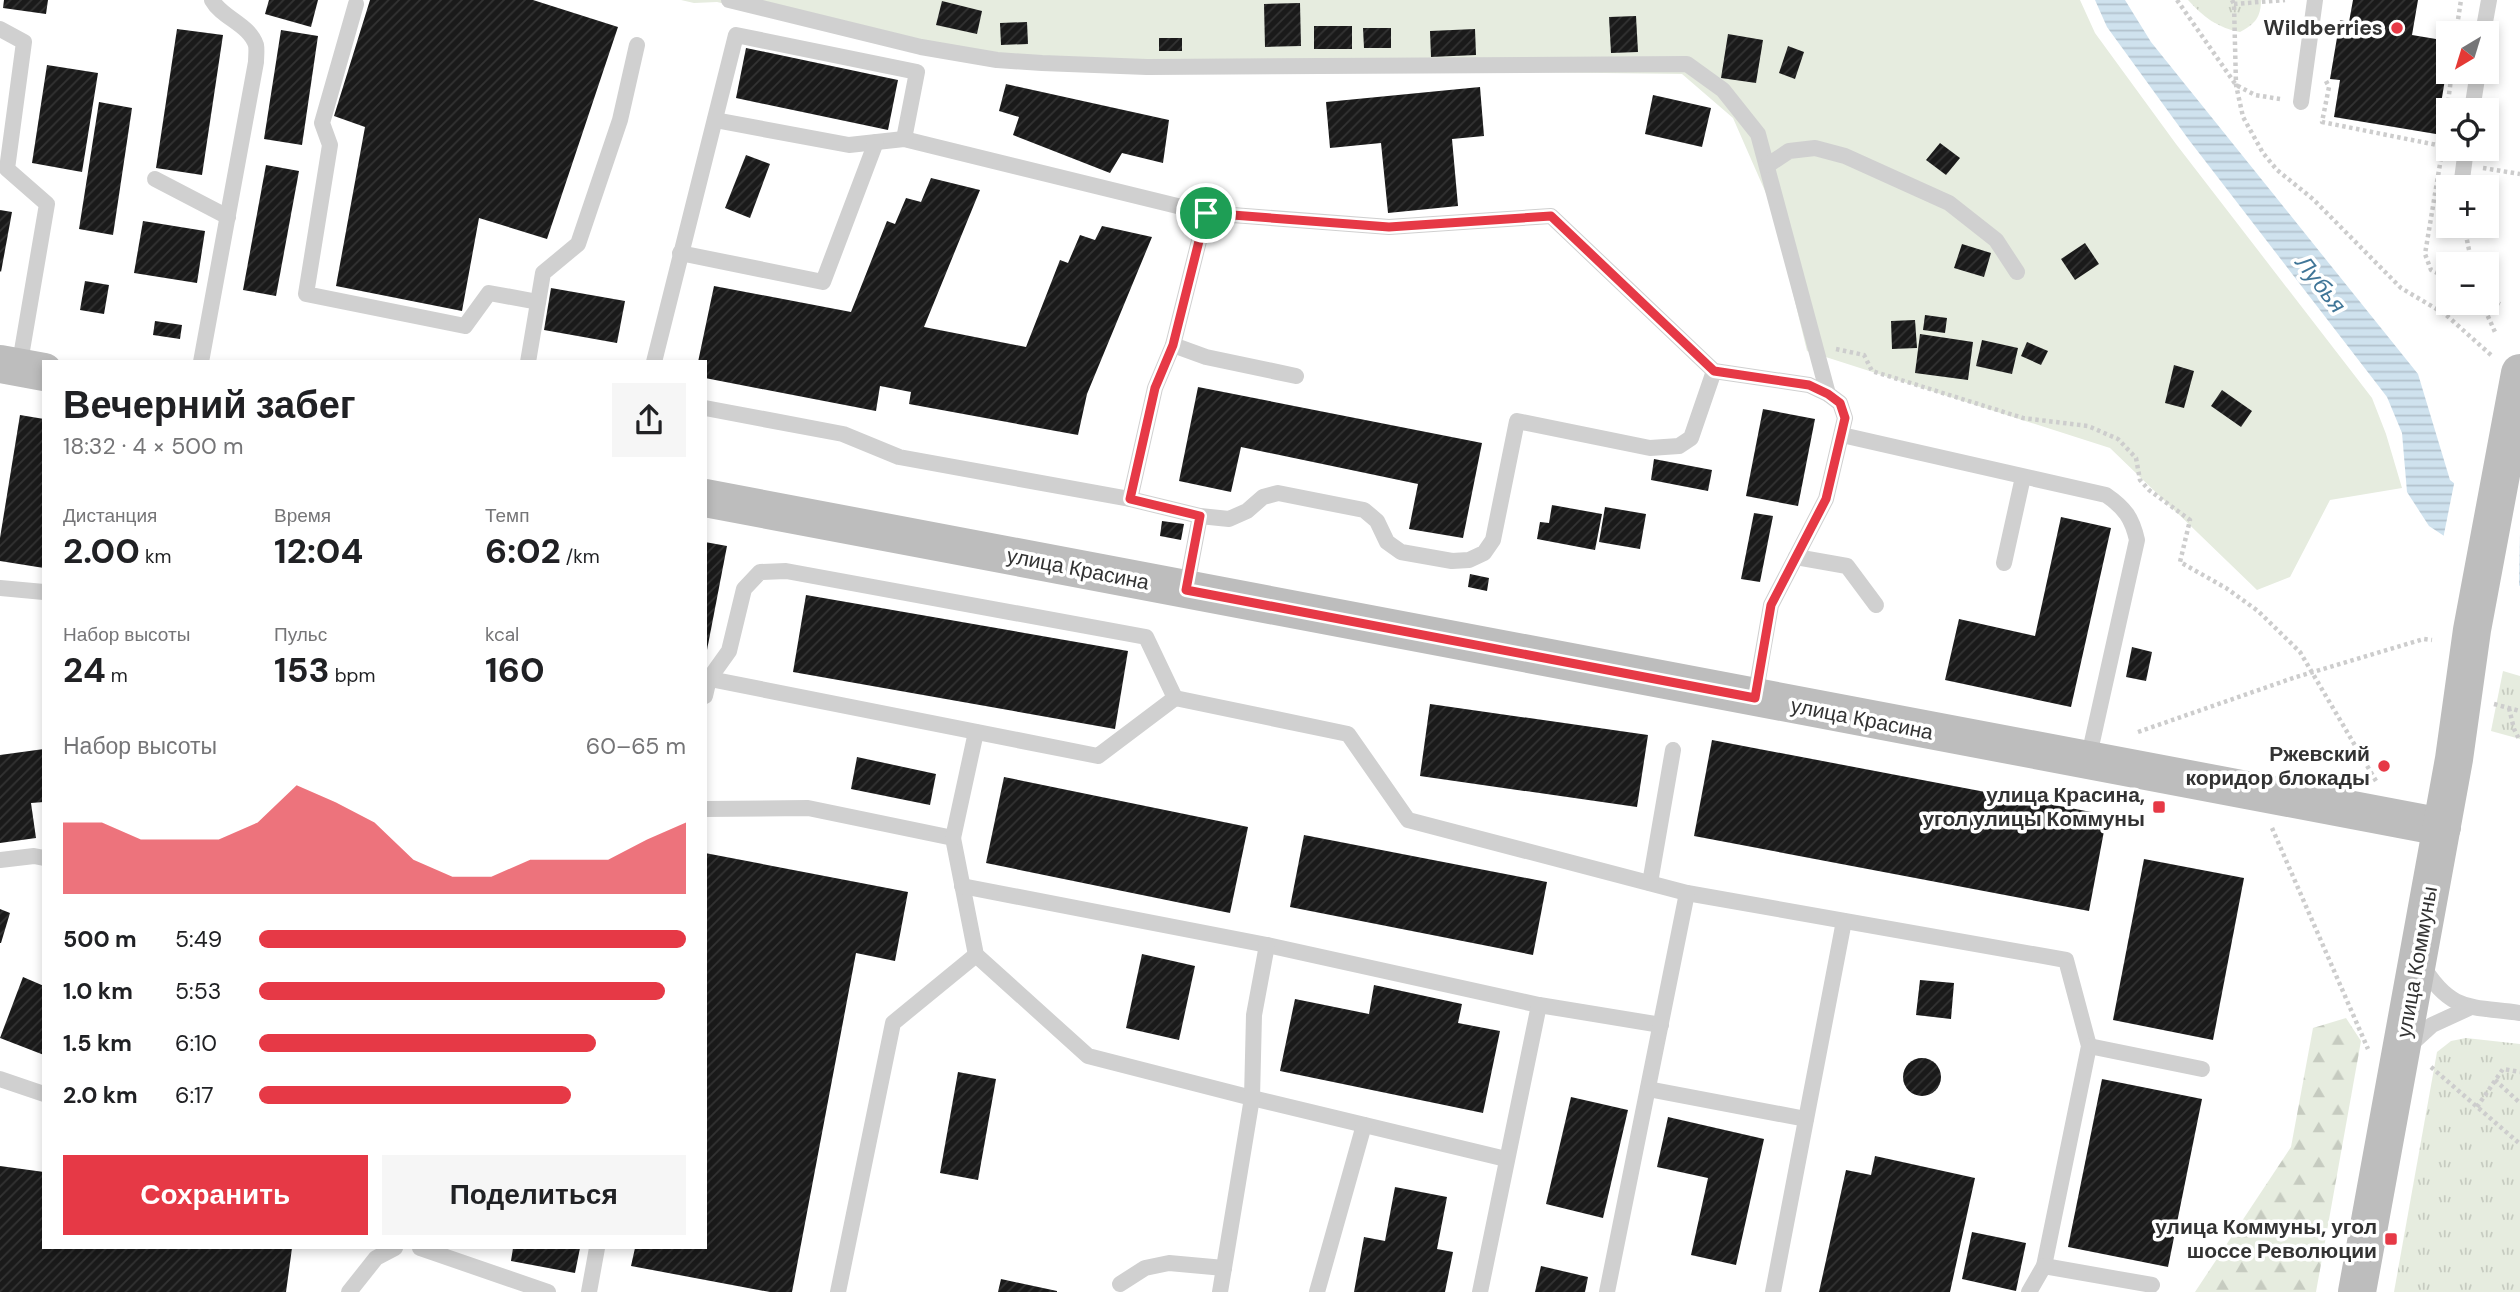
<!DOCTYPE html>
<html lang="ru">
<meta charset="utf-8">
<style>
:root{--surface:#fff;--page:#f6f6f6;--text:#202124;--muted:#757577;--accent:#e63946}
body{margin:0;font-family:"DM Sans",sans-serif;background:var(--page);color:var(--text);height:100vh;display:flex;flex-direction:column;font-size:26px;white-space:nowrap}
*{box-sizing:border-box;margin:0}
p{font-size:23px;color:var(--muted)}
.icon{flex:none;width:38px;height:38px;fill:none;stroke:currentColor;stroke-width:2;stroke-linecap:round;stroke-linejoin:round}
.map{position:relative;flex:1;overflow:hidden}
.details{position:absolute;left:42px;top:360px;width:665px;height:889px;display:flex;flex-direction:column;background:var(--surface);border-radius:0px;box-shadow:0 4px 10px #0003}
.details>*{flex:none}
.needle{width:46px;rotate:218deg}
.buttons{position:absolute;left:2436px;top:21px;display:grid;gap:14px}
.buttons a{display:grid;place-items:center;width:63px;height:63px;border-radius:0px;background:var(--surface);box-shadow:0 4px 10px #0003;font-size:35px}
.pin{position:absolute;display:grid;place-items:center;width:60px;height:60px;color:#fff;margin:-30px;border:4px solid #fff;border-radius:50%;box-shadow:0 2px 7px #0007}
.round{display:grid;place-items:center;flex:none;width:74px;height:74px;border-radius:0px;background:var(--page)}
.headline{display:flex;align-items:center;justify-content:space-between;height:119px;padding:0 21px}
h1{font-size:38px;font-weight:700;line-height:52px}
.stats{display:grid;grid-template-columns:repeat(3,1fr);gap:10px;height:119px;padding:7px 21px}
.stats div{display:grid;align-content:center}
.stats b{font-size:35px;font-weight:700}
.stats small{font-size:19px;font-weight:400}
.stats p{font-size:19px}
.chart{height:196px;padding:14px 21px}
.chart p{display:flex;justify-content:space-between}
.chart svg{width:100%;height:126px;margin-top:7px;fill:var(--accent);opacity:.7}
.button{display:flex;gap:14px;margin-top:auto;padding:14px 21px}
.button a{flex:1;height:80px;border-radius:0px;background:var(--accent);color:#fff;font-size:28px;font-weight:700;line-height:80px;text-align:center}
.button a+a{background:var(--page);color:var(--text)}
ul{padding:0 21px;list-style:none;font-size:23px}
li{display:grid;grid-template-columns:112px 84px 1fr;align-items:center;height:52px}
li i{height:18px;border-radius:9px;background:var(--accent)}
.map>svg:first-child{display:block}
</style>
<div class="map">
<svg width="2520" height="1292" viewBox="0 0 2520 1292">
<defs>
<pattern id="forest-firs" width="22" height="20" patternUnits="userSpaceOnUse" patternTransform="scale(1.75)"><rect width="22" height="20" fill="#e6ecdf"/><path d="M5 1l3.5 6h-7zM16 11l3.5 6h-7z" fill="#c6cbc0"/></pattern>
<pattern id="park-tufts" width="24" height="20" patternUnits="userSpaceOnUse" patternTransform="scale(1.75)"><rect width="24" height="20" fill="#e6ecdf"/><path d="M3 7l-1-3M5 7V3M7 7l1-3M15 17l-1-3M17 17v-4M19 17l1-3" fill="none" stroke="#c6cbc0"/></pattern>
<pattern id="water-rules" width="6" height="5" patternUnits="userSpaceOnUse" patternTransform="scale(1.75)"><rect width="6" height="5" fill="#cfe2ee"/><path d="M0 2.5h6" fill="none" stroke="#b2c2cd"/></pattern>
<pattern id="building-hatch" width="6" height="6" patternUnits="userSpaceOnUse" patternTransform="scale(1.75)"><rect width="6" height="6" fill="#1a1a1a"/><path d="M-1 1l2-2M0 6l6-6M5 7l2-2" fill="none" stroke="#333"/></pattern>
</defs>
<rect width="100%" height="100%" fill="#fff"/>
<path fill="#e6ecdf" d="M681 0H2080L2095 33 2176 144 2372 398 2386 434 2402 488 2330 500 2290 577 2257 590 2110 448 1807 351 1772 207 1733 118 1682 74 987 65 717 2 694 3Z"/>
<path fill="url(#forest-firs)" d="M2346 1018 2361 1041 2316 1292H2195L2291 1147 2313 1028Z"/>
<g fill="url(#park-tufts)">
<path d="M2188 0H2261C2261 17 2255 24 2240 32 2218 28 2203 17 2188 0Z"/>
<path d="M2503 671 2520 676V739L2491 731Z"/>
<path d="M2466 1038 2520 1044V1292H2394L2437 1052 2451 1041Z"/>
</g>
<path fill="url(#water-rules)" d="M2095 0H2125L2151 42 2418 374 2450 480 2520 535V586L2429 526 2407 492 2402 433 2387 397 2189 140 2107 27Z"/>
<path fill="#fff" d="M2455 479 2520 531 2519 589 2443 539Z"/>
<g fill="url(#building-hatch)">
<path d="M4 0H48L46 14 3 8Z"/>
<path d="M269 0H318L311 27 265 14Z"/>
<path d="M370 0H533L618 27 547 239 479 218 462 311 336 286 365 127 334 116Z"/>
<path d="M2353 0H2418L2412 35 2448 41V61L2436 134 2334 117 2340 80 2330 79 2340 20 2349 22Z"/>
<path d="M942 1 982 11 977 34 936 25Z"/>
<path d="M1300 3 1301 46 1265 47 1264 4Z"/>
<path d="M1636 16 1638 52 1611 53 1609 17Z"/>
<path d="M1027 22 1028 44 1001 45 1000 23Z"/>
<rect x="1314" y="26" width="38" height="23"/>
<path d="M1363 28H1391V48H1364Z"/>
<path d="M177 29 223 35 202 175 156 168Z"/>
<path d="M1475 29 1476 55 1431 57 1430 31Z"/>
<path d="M281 30 318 36 302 145 264 139Z"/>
<path d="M1728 34 1763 40 1756 83 1721 78Z"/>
<rect x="1159" y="38" width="23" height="13"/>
<path d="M1788 46 1804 52 1795 79 1779 73Z"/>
<path d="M746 48 898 80 888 130 736 98Z"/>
<path d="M47 65 98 73 82 172 32 163Z"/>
<path d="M1006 84 1169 120 1163 163 1122 153 1110 173 1013 135 1019 117 999 111Z"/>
<path d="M1480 87 1484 136 1452 139 1458 206 1388 213 1381 143 1330 148 1326 102Z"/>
<path d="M1653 95 1711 108 1702 147 1645 134Z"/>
<path d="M99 102 132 108 113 235 79 229Z"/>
<path d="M1940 143 1960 158 1946 175 1926 160Z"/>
<path d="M746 155 770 164 750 218 725 208Z"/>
<path d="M266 165 299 171 276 296 243 290Z"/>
<path d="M931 178 980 190 924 327 1026 347 1060 260 1068 263 1080 235 1095 240 1102 226 1152 237 1087 394 1078 435 909 404 911 392 880 386 876 411 705 378V362H698L714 286 851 312 887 221 895 224 906 198 921 202Z"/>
<path d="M0 210 12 212 1 272 0 271Z"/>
<path d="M143 221 205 231 197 283 134 273Z"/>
<path d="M2085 243 2099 264 2075 280 2061 259Z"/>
<path d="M1962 244 1991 253 1984 277 1954 268Z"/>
<path d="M85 281 109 285 104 314 80 310Z"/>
<path d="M551 288 625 301 617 343 544 330Z"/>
<path d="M1925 315 1947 318 1945 333 1923 330Z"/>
<path d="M1915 320 1917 348 1892 349 1891 321Z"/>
<path d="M155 321 182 325 180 339 153 335Z"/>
<path d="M1920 334 1973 342 1968 380 1915 373Z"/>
<path d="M1982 340 2018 348 2012 374 1976 366Z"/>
<path d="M2027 342 2048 351 2041 365 2021 356Z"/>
<path d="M2174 365 2194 371 2184 408 2165 403Z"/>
<path d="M1198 387 1482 443 1463 538 1409 529 1418 484 1241 447 1231 492 1179 481Z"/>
<path d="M2222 390 2252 411 2241 427 2211 406Z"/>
<path d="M1763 409 1815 419 1798 506 1746 496Z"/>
<path d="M20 415 44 419V568L0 561V538Z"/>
<path d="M1654 459 1712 470 1708 491 1651 480Z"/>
<path d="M1552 505 1602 514 1595 550 1537 539 1540 522 1549 523Z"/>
<path d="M1605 507 1646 514 1640 549 1599 542Z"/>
<path d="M1754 513 1773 516 1760 582 1741 579Z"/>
<path d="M2061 517 2111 528 2071 707 1945 680 1959 619 2035 636Z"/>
<path d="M1162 521 1184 524 1181 540 1160 536Z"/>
<path d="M705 542 727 546 707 650 705 649Z"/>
<path d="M1470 574 1489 578 1487 591 1468 587Z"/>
<path d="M806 595 1128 651 1115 729 793 672Z"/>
<path d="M2132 647 2152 652 2146 681 2126 677Z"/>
<path d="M1430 704 1648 735 1637 807 1420 776Z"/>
<path d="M1712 740 2107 815 2089 911 1694 836Z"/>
<path d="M44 749V802L31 803 36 838 0 843V755Z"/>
<path d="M857 757 936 774 930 805 851 789Z"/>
<path d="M1004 777 1248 827 1230 913 986 863Z"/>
<path d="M1304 835 1547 882 1533 955 1290 907Z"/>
<path d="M705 853 908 892 895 961 856 953 792 1292H770L631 1266 635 1248H705Z"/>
<path d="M2144 859 2244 878 2213 1040 2113 1020Z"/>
<path d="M0 909 10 913 1 943H0Z"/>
<path d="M1142 954 1195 966 1179 1040 1126 1028Z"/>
<path d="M23 977 44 986V1055L0 1038Z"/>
<path d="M1920 980 1954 983 1951 1019 1916 1015Z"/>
<path d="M1374 985 1462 1004 1458 1023 1500 1031 1483 1113 1280 1071 1295 999 1369 1014Z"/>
<circle cx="1922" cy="1077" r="19"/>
<path d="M958 1072 996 1079 978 1180 940 1173Z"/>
<path d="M2102 1079 2202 1099 2168 1267 2068 1247Z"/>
<path d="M1571 1097 1628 1110 1603 1218 1546 1204Z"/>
<path d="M1668 1117 1764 1139 1736 1265 1691 1255 1708 1178 1657 1167Z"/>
<path d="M1875 1156 1975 1178 1950 1292H1819L1846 1170 1871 1175Z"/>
<path d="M0 1166 44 1172V1248H292L286 1292H0Z"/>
<path d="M1395 1187 1447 1197 1437 1249 1453 1252 1445 1292H1354L1364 1237 1385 1241Z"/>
<path d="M1972 1232 2026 1243 2016 1291 1962 1279Z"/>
<path d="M513 1248H580L575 1273 511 1261Z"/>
<path d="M1541 1266 1588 1277 1585 1292H1535Z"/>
<path d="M1001 1279 1057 1291V1292H998Z"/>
</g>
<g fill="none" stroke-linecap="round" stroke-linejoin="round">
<g stroke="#cdcdcd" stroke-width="4.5" stroke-dasharray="3.5 3.5" stroke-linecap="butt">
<path d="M2177 0 2236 85 2255 95 2280 99"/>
<path d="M2232 0 2234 4 2236 85 2243 117 2263 153 2277 170 2313 199 2401 288 2445 314 2491 355"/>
<path d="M2234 4 2285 0"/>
<path d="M2456 33 2461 0"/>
<path d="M2326 81 2329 87 2322 122 2442 146 2452 72"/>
<path d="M2441 158 2425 254 2431 270 2448 278"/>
<path d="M2483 168 2520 174"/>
<path d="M2464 226 2472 264"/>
<path d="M2487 297 2500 304"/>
<path d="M2482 303 2495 332"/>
<path d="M1836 349 1864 355 1872 371 2023 418 2088 426 2118 439 2136 458 2140 480 2149 490 2190 520 2180 562 2226 588 2258 611 2300 652 2376 781"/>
<path d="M2494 704 2520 711"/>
<path d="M2509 708 2514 729 2520 741"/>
<path d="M2138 732 2296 677 2424 639 2432 640"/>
<path d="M2272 828 2368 1049"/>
<path d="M2431 1067 2520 1144"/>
<path d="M2495 1080 2520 1103"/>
<path d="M2477 1107 2503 1069 2520 1072"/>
</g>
<g stroke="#d0d0d0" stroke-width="16">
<path d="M729 0 921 47 997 60 1042 63 1147 67 1687 64 1723 90 1758 134 1828 394"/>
<path d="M356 4 322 123 330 145 306 294 465 326 489 293 538 302"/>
<path d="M0 29 24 42 7 169 47 204 19 368"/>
<path d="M2483 33 2489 0"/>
<path d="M2301 102 2315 0"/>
<path d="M2472 110 2478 72"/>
<path d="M715 120 849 145 904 139 1206 213 1389 227 1551 216 1714 371 1809 385 1828 394 1840 403 1845 418 1826 499 1771 605 1755 697"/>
<path d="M1768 165 1789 151 1815 148 1845 156 1949 203 1996 240 2017 272"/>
<path d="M155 179 228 217"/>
<path d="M2461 187 2466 149"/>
<path d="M680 253 823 282 876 142"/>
<path d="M1173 345 1206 357 1296 376"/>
<path d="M201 362 256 62C256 57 257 50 256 45 249 24 222 18 212 0"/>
<path d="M528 362 543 273 578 244 620 120 637 45"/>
<path d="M654 362 736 35 917 72 904 139"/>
<path d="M705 408 843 434 899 457 1130 499 1200 516 1229 519 1247 511 1263 497 1278 493 1364 510 1377 521 1387 542 1401 552 1452 561 1469 560 1484 553 1493 540 1517 421 1650 448 1679 446 1691 438 1714 371"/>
<path d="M1842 435 2106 495C2125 508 2132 518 2137 540L2088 760"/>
<path d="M1130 499 1155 388 1173 345 1206 213"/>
<path d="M1796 557 1847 566 1876 605"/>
<path d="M2004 563 2023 477"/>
<path d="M0 588 44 592"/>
<path d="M1186 590 1200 516"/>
<path d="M705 678 1098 756 1175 698 1348 734 1408 820 1687 893 2066 960 2089 1046 2044 1266 2029 1292"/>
<path d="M705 696 709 679 729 651 744 589 760 572 786 571 1146 637 1175 698"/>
<path d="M705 809 808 808 953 838 976 955 1088 1056 1252 1098 1506 1159"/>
<path d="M953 838 976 732"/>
<path d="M0 860 34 856 44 858"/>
<path d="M1650 883 1673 750"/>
<path d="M962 886 1267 945 1539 1005"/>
<path d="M2422 965C2451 1013 2471 1006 2520 1013"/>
<path d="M2410 1045 2432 1025 2469 1008"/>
<path d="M2089 1046 2202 1069"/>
<path d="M0 1079 44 1094"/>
<path d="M1648 1089 1806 1119"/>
<path d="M420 1248 548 1292"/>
<path d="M2044 1266 2152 1285"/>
<path d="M1120 1284 1145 1268 1169 1263 1224 1268"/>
<path d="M349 1292 376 1258 395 1248"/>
<path d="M589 1292 597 1248"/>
<path d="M838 1292 893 1023 976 955"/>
<path d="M1220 1292 1252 1098 1254 1015 1267 945"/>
<path d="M1317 1292 1364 1125"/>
<path d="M1480 1292 1539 1005 1661 1025"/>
<path d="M1607 1292 1687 893"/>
<path d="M1773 1292 1844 921"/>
</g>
<g stroke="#bdbdbd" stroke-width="38">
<path d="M0 364 44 372"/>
<path d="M705 498 2442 827"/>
<path d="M2357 1292 2454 759 2472 630 2520 373"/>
</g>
</g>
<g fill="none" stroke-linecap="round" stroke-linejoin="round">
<g stroke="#fff" stroke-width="14">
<path id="route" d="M1206 213 1389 227 1551 216 1714 371 1809 385 1828 394 1840 403 1845 418 1826 499 1771 605 1755 698 1186 590 1200 516 1130 499 1155 388 1173 345Z"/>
</g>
<use href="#route" stroke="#e63946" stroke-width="9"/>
</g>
<g fill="#e63946" stroke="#fff" stroke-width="2.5">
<circle cx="2397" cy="28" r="7"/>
<circle cx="2384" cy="766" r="7"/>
<rect x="2152" y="800" width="14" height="14" rx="3.5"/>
<rect x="2384" y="1232" width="14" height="14" rx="3.5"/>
</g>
<g text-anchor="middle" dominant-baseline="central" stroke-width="7" stroke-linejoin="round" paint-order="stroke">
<g font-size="21" font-weight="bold" fill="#333" stroke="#fff" text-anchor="end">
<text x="2383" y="28">Wildberries</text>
<text x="2370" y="754">Ржевский<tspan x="2370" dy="24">коридор блокады</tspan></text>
<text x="2145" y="795">улица Красина,<tspan x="2145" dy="24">угол улицы Коммуны</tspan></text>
<text x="2377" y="1227">улица Коммуны, угол<tspan x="2377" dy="24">шоссе Революции</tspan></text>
</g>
<g font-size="21" fill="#333" stroke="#fff">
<text transform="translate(1078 569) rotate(11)">улица Красина</text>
<text transform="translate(1862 719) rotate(11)">улица Красина</text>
<text transform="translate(2417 962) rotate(-80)">улица Коммуны</text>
</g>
<g font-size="23" font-style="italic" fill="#3f7597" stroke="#fff">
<text transform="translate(2321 284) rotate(52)">Лубья</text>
</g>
</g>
</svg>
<div class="buttons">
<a><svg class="needle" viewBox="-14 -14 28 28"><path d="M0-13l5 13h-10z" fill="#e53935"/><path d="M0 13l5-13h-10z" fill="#757577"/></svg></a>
<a><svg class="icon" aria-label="locate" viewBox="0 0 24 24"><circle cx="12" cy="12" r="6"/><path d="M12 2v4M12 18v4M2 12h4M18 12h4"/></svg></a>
<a>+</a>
<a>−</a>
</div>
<div class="pin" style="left:1206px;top:213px;background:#1e9e55"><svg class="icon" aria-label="arrive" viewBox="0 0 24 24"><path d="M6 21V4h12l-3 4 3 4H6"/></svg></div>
<section class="details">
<div class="headline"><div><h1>Вечерний забег</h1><p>18:32 · 4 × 500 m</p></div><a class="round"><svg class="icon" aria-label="share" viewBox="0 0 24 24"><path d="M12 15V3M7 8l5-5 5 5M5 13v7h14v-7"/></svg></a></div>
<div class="stats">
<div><p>Дистанция</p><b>2.00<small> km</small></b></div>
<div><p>Время</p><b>12:04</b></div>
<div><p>Темп</p><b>6:02<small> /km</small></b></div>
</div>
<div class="stats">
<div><p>Набор высоты</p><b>24<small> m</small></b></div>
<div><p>Пульс</p><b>153<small> bpm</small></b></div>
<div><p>kcal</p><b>160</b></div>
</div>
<div class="chart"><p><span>Набор высоты</span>60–65 m</p>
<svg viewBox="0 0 160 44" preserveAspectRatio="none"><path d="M0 44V19L10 19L20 25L30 25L40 25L50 19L60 6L70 12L80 19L90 32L100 38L110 38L120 32L130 32L140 32L150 25L160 19V44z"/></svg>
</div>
<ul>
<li><b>500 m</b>5:49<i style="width:100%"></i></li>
<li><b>1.0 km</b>5:53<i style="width:95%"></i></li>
<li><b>1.5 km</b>6:10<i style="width:79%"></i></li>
<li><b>2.0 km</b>6:17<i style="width:73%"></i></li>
</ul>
<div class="button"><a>Сохранить</a><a>Поделиться</a></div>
</section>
</div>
